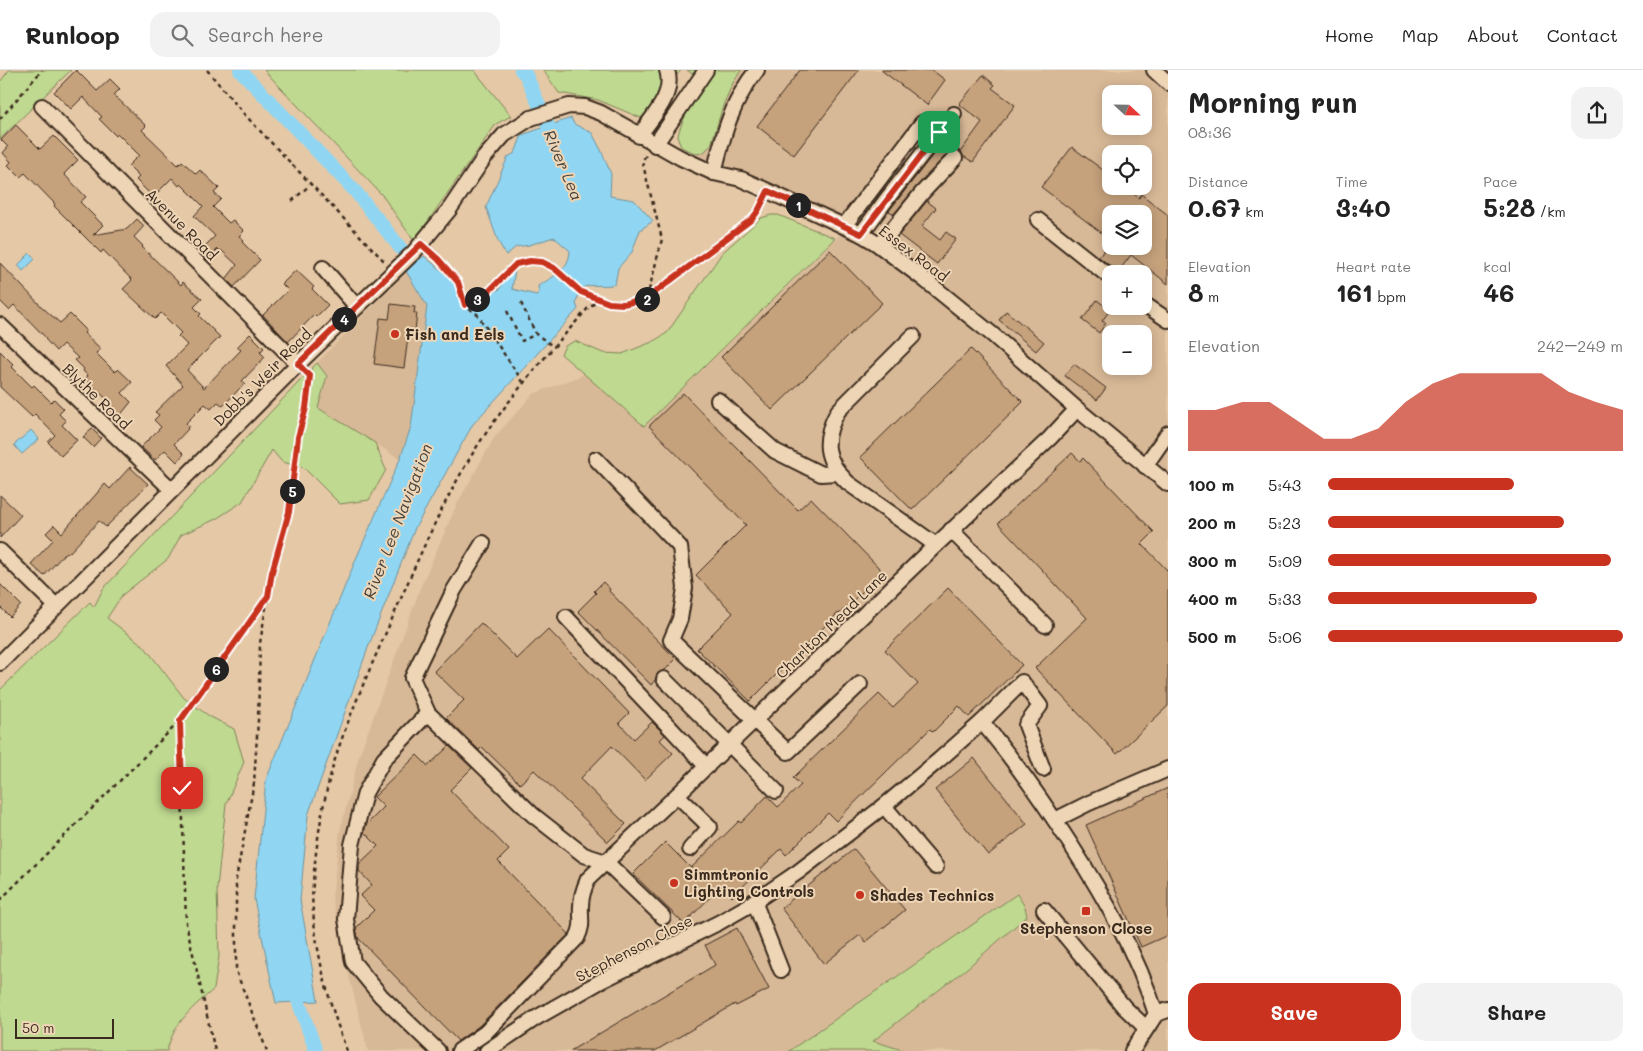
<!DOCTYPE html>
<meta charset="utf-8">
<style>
:root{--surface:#fff;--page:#f2f2f2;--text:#222;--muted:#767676;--line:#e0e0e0;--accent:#c8321e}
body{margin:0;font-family:Mali,sans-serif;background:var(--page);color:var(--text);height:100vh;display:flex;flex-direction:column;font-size:19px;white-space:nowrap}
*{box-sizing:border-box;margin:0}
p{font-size:16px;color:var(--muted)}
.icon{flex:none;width:28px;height:28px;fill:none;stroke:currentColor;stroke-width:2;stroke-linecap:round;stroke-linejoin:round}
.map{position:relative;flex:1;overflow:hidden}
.side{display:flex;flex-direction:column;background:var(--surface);width:475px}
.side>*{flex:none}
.needle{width:32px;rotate:112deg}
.tools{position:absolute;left:1102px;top:15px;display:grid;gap:10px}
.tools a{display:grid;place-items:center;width:50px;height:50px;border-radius:10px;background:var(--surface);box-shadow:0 2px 12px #0003;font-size:25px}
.scale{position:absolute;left:15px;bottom:12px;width:99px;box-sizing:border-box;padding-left:5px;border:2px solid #3b2a1e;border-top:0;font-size:14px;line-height:18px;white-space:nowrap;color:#3b2a1e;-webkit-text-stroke:4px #edd5b5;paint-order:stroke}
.pin{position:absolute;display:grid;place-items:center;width:42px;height:42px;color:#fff;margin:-21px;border-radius:10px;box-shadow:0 2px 8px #0006}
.km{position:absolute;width:25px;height:25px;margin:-12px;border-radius:50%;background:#222;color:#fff;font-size:14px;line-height:25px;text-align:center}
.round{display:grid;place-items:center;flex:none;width:52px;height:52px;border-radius:15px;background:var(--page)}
.headline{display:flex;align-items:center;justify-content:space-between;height:85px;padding:0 20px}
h1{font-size:28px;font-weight:700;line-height:38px}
.figures{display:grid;grid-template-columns:repeat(3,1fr);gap:8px;height:85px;padding:5px 20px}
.figures div{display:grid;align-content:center}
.figures b{font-size:25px;font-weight:700}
.figures small{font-size:14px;font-weight:400}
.figures p{font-size:14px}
.chart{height:140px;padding:10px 20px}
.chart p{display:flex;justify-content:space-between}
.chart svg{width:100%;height:90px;margin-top:5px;fill:var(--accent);opacity:.7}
.cta{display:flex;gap:10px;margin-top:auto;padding:10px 20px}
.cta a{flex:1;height:58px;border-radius:15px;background:var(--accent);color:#fff;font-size:20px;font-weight:700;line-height:58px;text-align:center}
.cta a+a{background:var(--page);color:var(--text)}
ul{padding:0 20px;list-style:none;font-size:16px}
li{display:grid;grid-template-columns:80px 60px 1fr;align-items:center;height:38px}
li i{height:12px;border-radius:6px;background:var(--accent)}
header{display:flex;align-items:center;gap:30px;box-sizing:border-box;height:70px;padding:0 25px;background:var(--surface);border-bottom:1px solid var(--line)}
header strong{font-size:24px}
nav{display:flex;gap:28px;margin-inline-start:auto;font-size:18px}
.search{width:350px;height:45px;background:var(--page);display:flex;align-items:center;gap:12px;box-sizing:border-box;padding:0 18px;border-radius:15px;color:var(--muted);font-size:19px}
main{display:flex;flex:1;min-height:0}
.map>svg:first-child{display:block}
</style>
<header>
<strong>Runloop</strong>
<div class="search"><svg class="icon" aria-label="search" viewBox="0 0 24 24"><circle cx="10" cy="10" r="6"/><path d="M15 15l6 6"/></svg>Search here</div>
<nav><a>Home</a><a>Map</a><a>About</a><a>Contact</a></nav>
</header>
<main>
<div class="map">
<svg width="1168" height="981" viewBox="0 0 1168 981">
<rect width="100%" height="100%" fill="#e5c8a6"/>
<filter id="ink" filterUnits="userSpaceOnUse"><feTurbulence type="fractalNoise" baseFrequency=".02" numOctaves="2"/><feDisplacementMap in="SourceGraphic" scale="10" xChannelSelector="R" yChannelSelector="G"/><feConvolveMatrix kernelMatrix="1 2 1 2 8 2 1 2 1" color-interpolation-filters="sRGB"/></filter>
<g filter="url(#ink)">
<g fill="#d8b997" fill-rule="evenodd">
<path d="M741 0H1168V981H368L345 890 332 828 340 761 359 686 421 516 456 436 494 368 533 324 586 304 644 356 850 155 697 84 704 82 711 75 724 33 733 13ZM1111 24H1144V56H1111ZM1111 84H1144V116H1111ZM1111 144H1144V176H1111ZM1111 204H1144V236H1111ZM1111 264H1144V296H1111Z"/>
<path d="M406 201 427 236 411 357 400 389 318 338 327 306 317 293Z"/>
</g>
<g fill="#bfd990" stroke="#7d8257">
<path d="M9 0H71L0 69V12Z"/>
<path d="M264 0H474L511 46 496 54 414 171 382 125Z"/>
<path d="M543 0H681L641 48 598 30 559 23Z"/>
<path d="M687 0H707L659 60 656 57 694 5Z"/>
<path d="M714 0H741L733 13 724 33 711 75 704 82 697 84 681 77C680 74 679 72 678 69 677 54 704 12 714 0Z"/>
<path d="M771 145H778L835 168 644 356 561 284 565 276 575 271 603 283 622 284 652 272 667 263 722 183 761 148Z"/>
<path d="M317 293 327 306 318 338 375 373 386 400 369 430 340 434 303 397 282 392 272 380 242 432 216 449 181 465 168 489 122 525 107 548 144 576 184 628 209 646 234 659 244 692 226 734 217 818 219 886 214 919C194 936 173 953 167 981H0V620L90 532 94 537 103 519Z"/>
<path d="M1017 824 1025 837 1027 846 966 899 873 971 906 981H789Z"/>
</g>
<g fill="#90d6f2" stroke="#6e919d">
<path d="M571 48 574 54 592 63 601 80 611 104 610 126 634 130 653 151 640 160 632 182 618 198 615 214C601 218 593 212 580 219L576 233 578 239 473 354 415 458 369 575 308 745 300 830 318 931 276 933 254 829 266 710 356 489 400 389 411 357 427 236 406 201 424 186 452 209 464 231 482 227 500 219 505 206 515 200 512 219 536 225 539 223 538 216C553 207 569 200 570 181L554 167 529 175 516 177 506 185 498 171 486 137 508 87 515 83 522 65Z"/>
<path d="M30 183 35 189 23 201 18 195Z"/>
<path d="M31 360 39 369 22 384 14 375Z"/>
</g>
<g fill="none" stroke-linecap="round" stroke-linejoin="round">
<g stroke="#90d6f2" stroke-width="14">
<path d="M240 0 355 121 426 210"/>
<path d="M521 0 526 5 555 72"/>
<path d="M293 916 316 981"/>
</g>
</g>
<g fill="#c5a17b" stroke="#3b2a1e">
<path d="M76 0 97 21 110 9 120 19 114 25 146 56 142 60 178 95 182 91 196 104 200 100 219 118 214 123 221 129 213 137 229 153 233 150 244 161 239 166 244 170 242 172 260 190 234 217 226 209 237 195 221 180 220 181 218 179 207 190 199 182 215 166 194 146 203 136 181 114 179 116 172 108 153 127 136 110 139 107 128 96 139 85 118 64 116 66 99 49 102 47 83 27 71 39 54 22Z"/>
<path d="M800 0H859L794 85 757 56Z"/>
<path d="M881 0H932L945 10 927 35Z"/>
<path d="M983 5 995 15 992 18 1015 35 973 92 963 86 961 81 982 52 959 34Z"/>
<path d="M16 55 40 79 54 66 78 90 64 104 86 127 80 132 103 155 93 165 127 159 137 149 144 156 134 167 143 176 142 177 181 215 183 212 202 229 194 237 201 244 199 246 220 267 187 300 204 318 241 280 237 277 250 264 264 278 260 282 265 287 242 311 245 313 223 336 218 332 211 339 205 334 186 353 189 356 187 358 188 359 174 374 184 384 177 392 165 380 155 390 141 377 161 357 154 350 159 345 155 342 183 315 166 296 187 275 178 266 181 263 161 243 155 249 123 219 132 210 103 180 101 183 54 136 55 134 25 103 20 107 8 95 11 92 3 83 8 77 1 70Z"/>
<path d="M949 64 959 71 953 80 916 117 894 144 889 141Z"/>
<path d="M1072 77 1111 106V116H1124L1139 128 1141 124 1168 145V214L1131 185 1118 202 1099 187 1107 176H1144V144H1111V170L1041 117Z"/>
<path d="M927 131 936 138 922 156 940 170 946 162 956 169 937 194 899 165Z"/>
<path d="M830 180 882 233 772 340 721 287Z"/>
<path d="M0 193 42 237 60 253 70 244 86 260 84 263 101 279 96 283 115 302 118 299 132 312 122 323 131 332 115 352 107 344 114 336 85 309 88 306 83 301 84 299 75 290 78 288 63 274 56 281 45 269 46 268 14 235 9 240 0 231Z"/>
<path d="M296 200 314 217 312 219 328 235 316 247 314 245 288 272 263 245 288 220 282 214Z"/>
<path d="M1097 230 1110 240 1102 251 1106 253 1099 263 1082 250Z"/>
<path d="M391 234 415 237 414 243H417L415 261 412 260 411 268 408 267 404 298 374 294 380 248 389 249Z"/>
<path d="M1006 241 1044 272 1036 281 999 250Z"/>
<path d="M971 279 1023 332 912 440 860 387Z"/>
<path d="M0 281 14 295 12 297 32 317 34 315 51 332 54 329 64 339 59 344 66 351 62 355 77 370 61 386 48 372 55 365 35 344 32 347 0 317Z"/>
<path d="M1074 294 1106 318 1097 330 1065 306Z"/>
<path d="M683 323 798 440 811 428 883 502 839 544 838 543 750 631 697 579 733 543 696 505 746 455 649 356Z"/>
<path d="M92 359 101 368 93 377 83 367Z"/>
<path d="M1072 383 1080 391 1083 388 1154 462 1142 474 1168 501V636L1117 684 1035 598 1087 548 998 453Z"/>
<path d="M130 397 148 414 106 457 99 451 68 484 66 482 44 506 31 494 53 470 46 463 54 455 62 463 105 414 110 419Z"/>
<path d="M0 425 21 445 0 468Z"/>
<path d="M603 512 610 519 609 521 676 589 665 600 658 603 655 610 651 615 578 541 596 523 594 521Z"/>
<path d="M0 514 21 535 10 547 0 537Z"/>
<path d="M948 518 1022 595 969 647 959 636 933 662 930 659 836 751 828 743 786 785 781 779 732 827 721 816 684 854 633 804 665 772 691 798 739 751 741 753 767 726 778 737 801 715 793 708 879 624 893 638 918 614 885 580Z"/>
<path d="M481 553 517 589 548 559 629 643 619 653 634 669 652 652 665 665 660 670 673 683 645 710 612 676 580 709 626 754 608 772 534 700 520 714 482 677 479 680 446 648 464 630 434 601Z"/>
<path d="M449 676 472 698 450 720 509 780 498 791 569 864 479 956 458 971 358 868 356 858 374 840 360 826 372 815 359 801V794L378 776 364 762 366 755 384 737 374 727 417 685 428 696Z"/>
<path d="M974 688 1027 754 988 785 935 720Z"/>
<path d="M1168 718V865L1141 877 1086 755Z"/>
<path d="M854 779 905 840 866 872 860 865 824 894 781 838Z"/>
<path d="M737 858 769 919 736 936 735 934 655 981H570L715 895 705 875Z"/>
</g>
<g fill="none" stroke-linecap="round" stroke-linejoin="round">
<g stroke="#3b2a1e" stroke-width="18">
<g id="minor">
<path d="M1154 0 1168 13"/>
<path d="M42 36 298 294"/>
<path d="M639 66C652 47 675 25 667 0"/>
<path d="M655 75 706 0"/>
<path d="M714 103C723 65 732 31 757 0"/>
<path d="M1038 150 1111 208"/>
<path d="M844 156 922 53"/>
<path d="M861 164 889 126 954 44"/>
<path d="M880 175 922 123 955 88"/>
<path d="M323 198 357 237"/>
<path d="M1144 234 1168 250"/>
<path d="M0 255 172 420"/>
<path d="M913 266 838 341C822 370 824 390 848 413L936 475"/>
<path d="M718 330 775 381 821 404 837 403"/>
<path d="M596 389 680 477 685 518 680 549 671 570 788 682 860 614"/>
<path d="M1145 396 1168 363"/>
<path d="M951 460 1045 555"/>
<path d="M483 473 454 520 412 608 428 643 533 745 584 785 606 792 663 847"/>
<path d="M0 481 56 536"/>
<path d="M566 547 707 697"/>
<path d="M0 593 298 294 414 182 449 140 484 88 504 65 531 48 569 36 585 37 601 43 681 88 714 103 741 109 768 121 861 164 876 173 925 210 993 265 1077 339 1168 414"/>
<path d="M664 609 776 721"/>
<path d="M428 643 384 689 365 723 352 775 346 849 353 892 381 926 438 981"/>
<path d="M982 652C1014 690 1044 733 1071 775 1105 828 1137 884 1156 944"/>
<path d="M677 725 710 757 690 779"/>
<path d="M884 736 936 797"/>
<path d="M1055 750 1089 733 1168 699"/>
<path d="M754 831 781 900"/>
<path d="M1044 840 1124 937 1146 958"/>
<path d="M459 981 485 963 577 868C584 854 580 850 581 836 581 826 584 818 588 809L677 725 936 475 1050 368 1077 339"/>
<path d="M487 981 536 948 601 911 720 852 748 836 798 802 884 736 939 690 982 652 1022 612 1040 636 1026 655 1043 699"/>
<path d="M1132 981 1156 944 1168 940"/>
</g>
</g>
<g stroke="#3b2a1e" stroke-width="2.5" stroke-dasharray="4 4" stroke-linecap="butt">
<path d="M207 0 244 44 386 193"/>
<path d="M0 49 42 0"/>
<path d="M292 131 311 114"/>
<path d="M429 181 458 212 465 235 477 244 523 312"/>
<path d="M647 228 662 169 642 91 647 84"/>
<path d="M521 233 536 264 554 277"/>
<path d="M465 235 489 221 516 194 530 191 542 192 554 198 581 221 609 233 623 235 647 229 752 149 763 132"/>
<path d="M507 241 522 271 536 264"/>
<path d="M180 651 186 853 215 981"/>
<path d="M0 830 180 651 267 527"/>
<path d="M267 981 236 901V809L254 713 258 650 260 573 272 502 289 442 298 367 307 338 310 306 306 302"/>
<path d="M347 981C330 936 317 889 313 841 311 822 314 802 316 783 320 751 326 718 336 686 351 640 372 594 392 549 418 489 443 430 478 375 511 325 550 281 589 237L601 229"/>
</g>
<use href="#minor" stroke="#edd5b5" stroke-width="14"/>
</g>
</g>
<g fill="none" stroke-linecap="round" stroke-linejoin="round" filter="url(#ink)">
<g stroke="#fff" stroke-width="10">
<path id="route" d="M182 718 180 651 268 526 272 502 289 442 298 367 306 338 310 306 298 294 421 174 438 189 458 212 465 235 489 221 516 194 530 191 542 192 554 198 581 222 609 233 623 234 646 229 752 149 758 141 768 121 861 164 939 62"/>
</g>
<use href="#route" stroke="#c8321e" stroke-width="6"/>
</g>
<g fill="#c8321e" stroke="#edd5b5" stroke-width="2">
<circle cx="395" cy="264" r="5"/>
<circle cx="674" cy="813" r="5"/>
<circle cx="860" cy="825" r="5"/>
<rect x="1081" y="836" width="10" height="10" rx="2.5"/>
</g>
<g text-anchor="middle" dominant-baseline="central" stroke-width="4" stroke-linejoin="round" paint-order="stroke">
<g font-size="15" fill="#3b2a1e" stroke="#edd5b5">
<text transform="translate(182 154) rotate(45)">Avenue Road</text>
<text transform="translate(914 183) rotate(37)">Essex Road</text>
<text transform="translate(262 307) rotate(-45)">Dobb's Weir Road</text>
<text transform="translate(97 326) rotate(44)">Blythe Road</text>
<text transform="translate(831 554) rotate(-44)">Charlton Mead Lane</text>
<text transform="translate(634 878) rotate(-27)">Stephenson Close</text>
</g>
<g font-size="15" font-weight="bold" fill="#3b2a1e" stroke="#edd5b5" text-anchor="start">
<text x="405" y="264">Fish and Eels</text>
<text x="684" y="804">Simmtronic<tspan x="684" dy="17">Lighting Controls</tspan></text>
<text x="870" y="825">Shades Technics</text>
<text x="1086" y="858" text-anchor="middle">Stephenson Close</text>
</g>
<g font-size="16" font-style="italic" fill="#48443e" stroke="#edd5b5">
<text transform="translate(564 95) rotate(67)">River Lea</text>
<text transform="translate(397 451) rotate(-69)">River Lee Navigation</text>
</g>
</g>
</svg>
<div class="tools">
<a><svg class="needle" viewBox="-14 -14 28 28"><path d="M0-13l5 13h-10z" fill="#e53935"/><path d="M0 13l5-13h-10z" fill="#767676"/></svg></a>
<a><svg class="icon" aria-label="locate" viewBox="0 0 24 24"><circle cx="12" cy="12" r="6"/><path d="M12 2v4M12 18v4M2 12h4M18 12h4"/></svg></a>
<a><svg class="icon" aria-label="layers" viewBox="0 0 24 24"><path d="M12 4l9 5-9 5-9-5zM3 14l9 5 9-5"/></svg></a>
<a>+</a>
<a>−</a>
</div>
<div class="scale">50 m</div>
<div class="pin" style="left:939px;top:62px;background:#1e9e55"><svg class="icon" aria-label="arrive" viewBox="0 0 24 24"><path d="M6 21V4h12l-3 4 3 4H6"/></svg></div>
<div class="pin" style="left:182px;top:718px;background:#d93025"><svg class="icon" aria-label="check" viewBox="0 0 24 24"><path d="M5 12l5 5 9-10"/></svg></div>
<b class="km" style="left:798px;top:135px">1</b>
<b class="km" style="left:647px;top:229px">2</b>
<b class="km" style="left:477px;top:229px">3</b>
<b class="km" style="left:344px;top:249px">4</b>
<b class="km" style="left:292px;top:421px">5</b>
<b class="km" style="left:216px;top:599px">6</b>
</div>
<section class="side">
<div class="headline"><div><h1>Morning run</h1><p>08:36</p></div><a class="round"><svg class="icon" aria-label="share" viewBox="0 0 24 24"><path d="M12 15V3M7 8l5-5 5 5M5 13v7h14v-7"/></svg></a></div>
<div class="figures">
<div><p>Distance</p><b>0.67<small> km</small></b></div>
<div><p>Time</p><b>3:40</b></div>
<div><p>Pace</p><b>5:28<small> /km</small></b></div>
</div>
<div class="figures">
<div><p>Elevation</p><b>8<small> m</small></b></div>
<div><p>Heart rate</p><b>161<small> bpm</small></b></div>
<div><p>kcal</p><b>46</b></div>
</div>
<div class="chart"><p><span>Elevation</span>242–249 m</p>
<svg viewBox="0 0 160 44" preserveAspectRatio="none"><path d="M0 44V24L10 24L20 20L30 20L40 29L50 38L60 38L70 33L80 20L90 11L100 6L110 6L120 6L130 6L140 15L150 20L160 24V44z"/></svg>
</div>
<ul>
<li><b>100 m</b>5:43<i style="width:63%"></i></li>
<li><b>200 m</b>5:23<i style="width:80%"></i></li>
<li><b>300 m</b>5:09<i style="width:96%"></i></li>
<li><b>400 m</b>5:33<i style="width:71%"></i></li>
<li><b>500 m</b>5:06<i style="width:100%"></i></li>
</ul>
<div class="cta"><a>Save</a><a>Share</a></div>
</section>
</main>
